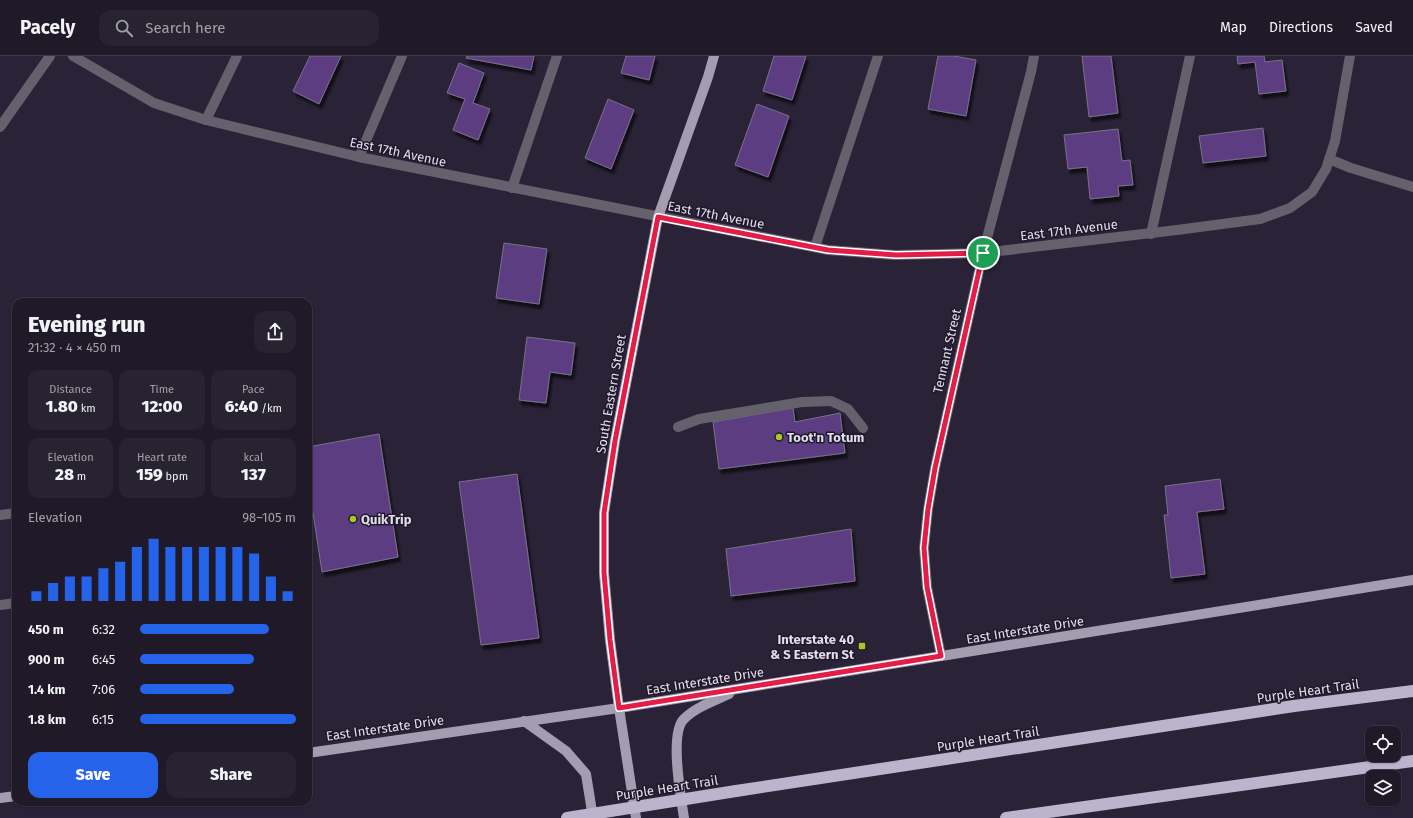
<!DOCTYPE html>
<meta charset="utf-8">
<style>
:root{--surface:#201a28;--page:#282330;--text:#f1f3f6;--muted:#a2a1a8;--line:#3d3845;--accent:#2563eb}
body{margin:0;font-family:"Fira Sans",sans-serif;background:var(--page);color:var(--text);height:100vh;display:flex;flex-direction:column;font-size:15px;white-space:nowrap}
*{box-sizing:border-box;margin:0}
p{font-size:13px;color:var(--muted)}
.icon{flex:none;width:22px;height:22px;fill:none;stroke:currentColor;stroke-width:2;stroke-linecap:round;stroke-linejoin:round}
.map{position:relative;flex:1;overflow:hidden}
.side{position:absolute;left:12px;top:242px;width:300px;height:508px;display:flex;flex-direction:column;background:var(--surface);border-radius:12px;box-shadow:0 1px 3px #0004,0 0 0 1px var(--line)}
.side>*{flex:none}
.controls{position:absolute;left:1365px;top:670px;display:grid;gap:8px}
.controls a{display:grid;place-items:center;width:36px;height:36px;border-radius:8px;background:var(--surface);box-shadow:0 1px 3px #0004,0 0 0 1px var(--line);font-size:20px}
.pin{position:absolute;display:grid;place-items:center;width:34px;height:34px;color:#fff;margin:-17px;border:2px solid #fff;border-radius:50%;box-shadow:0 1px 4px #0007}
.round{display:grid;place-items:center;flex:none;width:42px;height:42px;border-radius:12px;background:var(--page)}
.headline{display:flex;align-items:center;justify-content:space-between;height:68px;padding:0 16px}
h1{font-size:22px;font-weight:800;line-height:30px}
.metrics{display:grid;grid-template-columns:repeat(3,1fr);gap:6px;height:68px;padding:4px 16px}
.metrics div{display:grid;align-content:center;border-radius:10px;background:var(--page);text-align:center}
.metrics b{font-size:17px;font-weight:800}
.metrics small{font-size:11px;font-weight:400}
.metrics p{font-size:11px}
.chart{height:112px;padding:8px 16px}
.chart p{display:flex;justify-content:space-between}
.chart svg{width:100%;height:72px;margin-top:4px;stroke:var(--accent);stroke-width:6}
.action{display:flex;gap:8px;margin-top:auto;padding:8px 16px}
.action a{flex:1;height:46px;border-radius:12px;background:var(--accent);color:#fff;font-size:16px;font-weight:800;line-height:46px;text-align:center}
.action a+a{background:var(--page);color:var(--text)}
ul{padding:0 16px;list-style:none;font-size:13px}
li{display:grid;grid-template-columns:64px 48px 1fr;align-items:center;height:30px}
li i{height:10px;border-radius:5px;background:var(--accent)}
header{display:flex;align-items:center;gap:24px;box-sizing:border-box;height:56px;padding:0 20px;background:var(--surface);border-bottom:1px solid var(--line)}
header strong{font-size:19px}
nav{display:flex;gap:22px;margin-inline-start:auto;font-size:14px}
.search{width:280px;height:36px;background:var(--page);display:flex;align-items:center;gap:10px;box-sizing:border-box;padding:0 14px;border-radius:12px;color:var(--muted);font-size:15px}
.map>svg:first-child{display:block}
</style>
<header>
<strong>Pacely</strong>
<div class="search"><svg class="icon" aria-label="search" viewBox="0 0 24 24"><circle cx="10" cy="10" r="6"/><path d="M15 15l6 6"/></svg>Search here</div>
<nav><a>Map</a><a>Directions</a><a>Saved</a></nav>
</header>
<div class="map">
<svg width="1413" height="762" viewBox="0 0 1413 762">
<defs>
<filter id="shadow"><feDropShadow dx="2.5" dy="4.5" stdDeviation="1" flood-color="#0009"/></filter>
</defs>
<rect width="100%" height="100%" fill="#2a2236"/>
<g fill="#5b3e82" stroke="#797188" filter="url(#shadow)">
<path d="M310 0H341L319 48 293 35Z"/>
<path d="M467 0H534L531 14 466 2Z"/>
<path d="M626 0H655L649 24 621 17Z"/>
<path d="M774 0H806L792 44 763 35Z"/>
<path d="M938 0H954L976 4 966 60 928 53Z"/>
<path d="M1082 0H1111L1118 57 1089 61Z"/>
<path d="M1237 0H1264L1265 6 1282 4 1286 35 1259 38 1255 6 1238 8Z"/>
<path d="M459 7 484 17 473 47 490 53 478 84 453 74 465 43 447 37Z"/>
<path d="M608 43 634 54 611 113 585 102Z"/>
<path d="M757 48 789 60 768 121 735 109Z"/>
<path d="M1263 72 1266 100 1203 107 1199 80Z"/>
<path d="M1118 73 1122 105 1130 104 1133 129 1118 130 1119 140 1090 143 1087 111 1068 113 1064 79Z"/>
<path d="M504 187 547 193 539 248 496 242Z"/>
<path d="M527 281 575 287 571 319 550 316 546 347 519 344Z"/>
<path d="M793 352 795 366 840 357 845 397 719 413 713 366Z"/>
<path d="M379 378 398 501 322 516 308 424V391Z"/>
<path d="M517 418 539 582 481 589 459 426Z"/>
<path d="M1220 423 1224 453 1197 456 1205 518 1171 522 1164 459H1168L1165 430Z"/>
<path d="M851 473 855 525 731 540 726 493Z"/>
</g>
<g fill="none" stroke-linecap="round" stroke-linejoin="round">
<g stroke="#65616c" stroke-width="10">
<path d="M73 0 154 47 206 64 359 101 828 194 895 199 983 197 1177 174 1260 163 1290 152 1312 136 1326 113 1335 85 1350 0"/>
<path d="M206 64 237 0"/>
<path d="M0 71 50 0"/>
<path d="M359 101 402 0"/>
<path d="M1329 103 1351 112 1413 131"/>
<path d="M512 132 557 0"/>
<path d="M1151 178 1190 0"/>
<path d="M815 191 878 0"/>
<path d="M678 371 699 363 802 346 831 345 848 353 863 372"/>
<path d="M0 459 16 457"/>
<path d="M0 549 16 547"/>
<path d="M941 600 927 531 924 492 928 453 935 412 983 197 1031 16 1034 0"/>
</g>
<g stroke="#a49cb1" stroke-width="10">
<path d="M524 665 566 695 586 718 593 762"/>
<path d="M308 697 619 652 1413 524"/>
<path d="M0 742 16 740"/>
<path d="M636 762 619 652 610 584 604 517V457L615 385 658 161 708 21 714 0"/>
<path d="M684 762C681 742 669 677 684 663 696 651 714 645 729 638"/>
</g>
<g stroke="#bcb3cd" stroke-width="12">
<path d="M736 735 1294 650 1413 635"/>
<path d="M1006 762 1413 705"/>
</g>
<path stroke="#bcb3cd" stroke-width="12" d="M567 762 736 735"/>
</g>
<g fill="none" stroke-linecap="round" stroke-linejoin="round">
<g stroke="#fff" stroke-width="8">
<path id="route" d="M658 161 828 194 896 199 983 197 935 412 928 453 924 492 927 531 941 600 619 652 610 584 604 517V457L615 385Z"/>
</g>
<use href="#route" stroke="#e11d48" stroke-width="5"/>
</g>
<g fill="#a5c822" stroke="#20192b" stroke-width="1.5">
<circle cx="779" cy="381" r="4"/>
<circle cx="353" cy="463" r="4"/>
<rect x="858" y="586" width="8" height="8" rx="2"/>
</g>
<g text-anchor="middle" dominant-baseline="central" stroke-width="3" stroke-linejoin="round" paint-order="stroke">
<g font-size="13" fill="#e2ddeb" stroke="#20192b">
<text transform="translate(398 96) rotate(12)">East 17th Avenue</text>
<text transform="translate(716 159) rotate(11)">East 17th Avenue</text>
<text transform="translate(1069 174) rotate(-7)">East 17th Avenue</text>
<text transform="translate(947 295) rotate(-77)">Tennant Street</text>
<text transform="translate(611 338) rotate(-80)">South Eastern Street</text>
<text transform="translate(1025 574) rotate(-9)">East Interstate Drive</text>
<text transform="translate(705 625) rotate(-9)">East Interstate Drive</text>
<text transform="translate(1308 635) rotate(-8)">Purple Heart Trail</text>
<text transform="translate(385 672) rotate(-8)">East Interstate Drive</text>
<text transform="translate(988 683) rotate(-9)">Purple Heart Trail</text>
<text transform="translate(667 732) rotate(-9)">Purple Heart Trail</text>
</g>
<g font-size="13" font-weight="bold" fill="#e2ddeb" stroke="#20192b" text-anchor="start">
<text x="787" y="381">Toot'n Totum</text>
<text x="361" y="463">QuikTrip</text>
<text x="854" y="583" text-anchor="end">Interstate 40<tspan x="854" dy="15">&amp; S Eastern St</tspan></text>
</g>
</g>
</svg>
<div class="controls">
<a><svg class="icon" aria-label="locate" viewBox="0 0 24 24"><circle cx="12" cy="12" r="6"/><path d="M12 2v4M12 18v4M2 12h4M18 12h4"/></svg></a>
<a><svg class="icon" aria-label="layers" viewBox="0 0 24 24"><path d="M12 4l9 5-9 5-9-5zM3 14l9 5 9-5"/></svg></a>
</div>
<div class="pin" style="left:983px;top:197px;background:#1e9e55"><svg class="icon" aria-label="arrive" viewBox="0 0 24 24"><path d="M6 21V4h12l-3 4 3 4H6"/></svg></div>
<section class="side">
<div class="headline"><div><h1>Evening run</h1><p>21:32 · 4 × 450 m</p></div><a class="round"><svg class="icon" aria-label="share" viewBox="0 0 24 24"><path d="M12 15V3M7 8l5-5 5 5M5 13v7h14v-7"/></svg></a></div>
<div class="metrics">
<div><p>Distance</p><b>1.80<small> km</small></b></div>
<div><p>Time</p><b>12:00</b></div>
<div><p>Pace</p><b>6:40<small> /km</small></b></div>
</div>
<div class="metrics">
<div><p>Elevation</p><b>28<small> m</small></b></div>
<div><p>Heart rate</p><b>159<small> bpm</small></b></div>
<div><p>kcal</p><b>137</b></div>
</div>
<div class="chart"><p><span>Elevation</span>98–105 m</p>
<svg viewBox="0 0 160 44" preserveAspectRatio="none"><path d="M5 44V38M15 44V33M25 44V29M35 44V29M45 44V24M55 44V20M65 44V11M75 44V6M85 44V11M95 44V11M105 44V11M115 44V11M125 44V11M135 44V15M145 44V29M155 44V38"/></svg>
</div>
<ul>
<li><b>450 m</b>6:32<i style="width:83%"></i></li>
<li><b>900 m</b>6:45<i style="width:73%"></i></li>
<li><b>1.4 km</b>7:06<i style="width:60%"></i></li>
<li><b>1.8 km</b>6:15<i style="width:100%"></i></li>
</ul>
<div class="action"><a>Save</a><a>Share</a></div>
</section>
</div>
